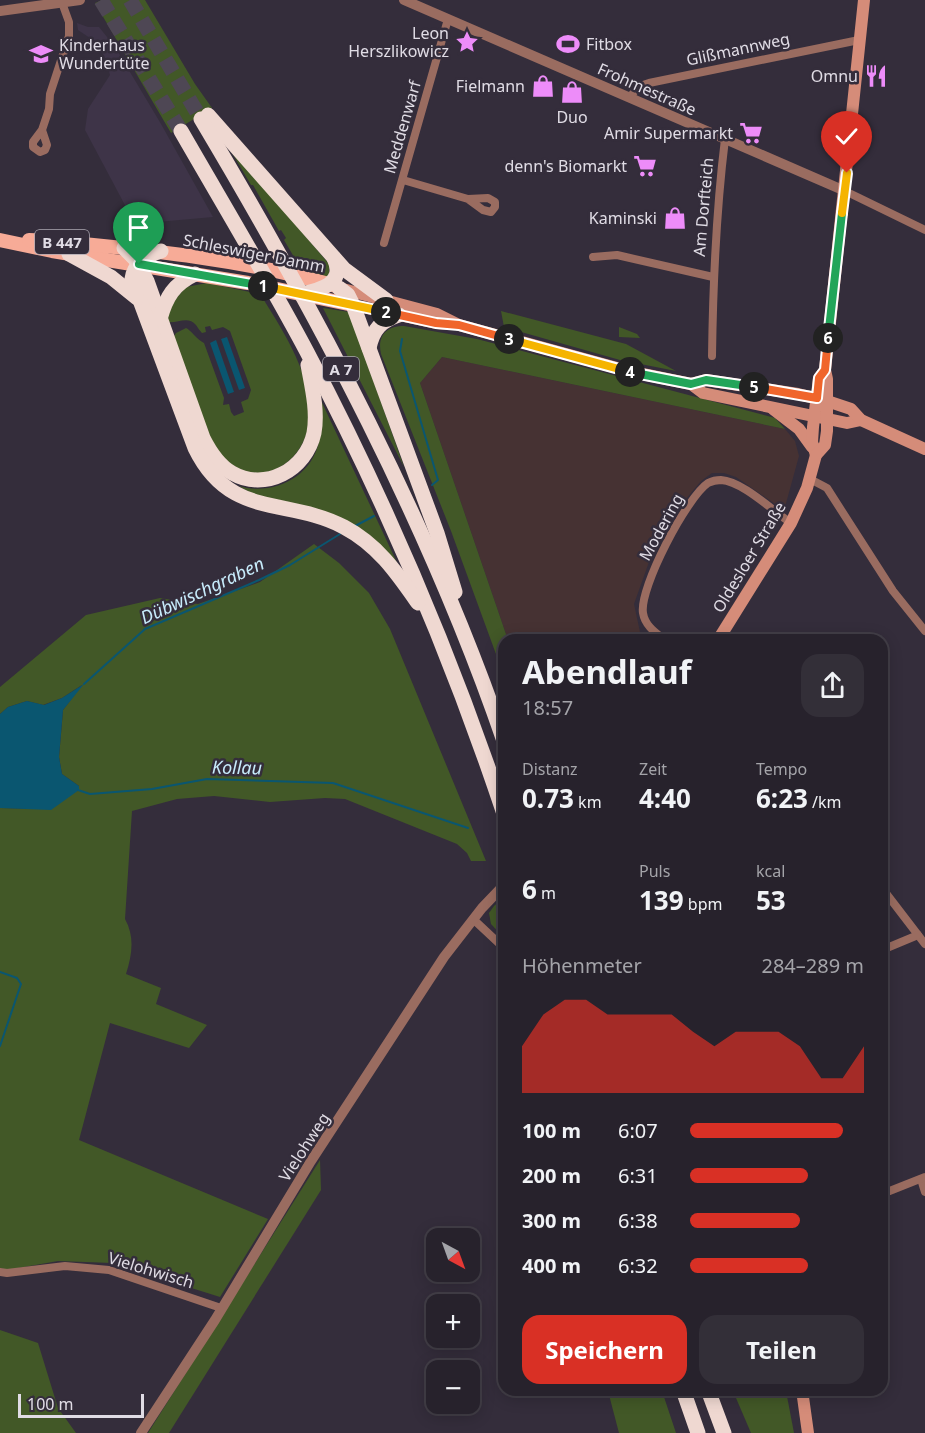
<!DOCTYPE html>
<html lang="de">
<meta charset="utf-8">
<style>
:root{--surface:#27222c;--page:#332f38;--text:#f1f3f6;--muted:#a4a4a9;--line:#433f48;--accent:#d93025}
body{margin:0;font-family:"Noto Sans",sans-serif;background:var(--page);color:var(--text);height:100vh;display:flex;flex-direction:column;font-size:22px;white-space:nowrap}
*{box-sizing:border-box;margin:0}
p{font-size:20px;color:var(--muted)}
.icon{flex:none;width:33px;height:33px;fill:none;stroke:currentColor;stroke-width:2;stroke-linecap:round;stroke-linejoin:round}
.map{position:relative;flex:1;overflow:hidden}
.sheet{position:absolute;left:498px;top:634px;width:390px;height:762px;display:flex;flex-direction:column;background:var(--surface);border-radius:18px;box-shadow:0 3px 15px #0003,0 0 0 2px var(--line)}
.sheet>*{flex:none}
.needle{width:39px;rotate:139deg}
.buttons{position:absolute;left:426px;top:1228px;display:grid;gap:12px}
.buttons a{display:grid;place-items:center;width:54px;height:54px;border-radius:12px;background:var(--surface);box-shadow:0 3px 15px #0003,0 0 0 2px var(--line);font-size:30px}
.scale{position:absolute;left:18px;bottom:15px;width:126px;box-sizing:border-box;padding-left:6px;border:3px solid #e0dce5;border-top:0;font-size:16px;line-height:21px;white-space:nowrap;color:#e0dce5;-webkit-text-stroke:4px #342d3b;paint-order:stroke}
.pin{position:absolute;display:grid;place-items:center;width:51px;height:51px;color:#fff;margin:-62px -26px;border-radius:50% 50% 50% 0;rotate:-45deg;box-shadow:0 0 6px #0007}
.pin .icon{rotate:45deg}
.km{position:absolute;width:30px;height:30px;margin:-15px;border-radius:50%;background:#222;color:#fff;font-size:16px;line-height:30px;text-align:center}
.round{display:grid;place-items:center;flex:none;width:63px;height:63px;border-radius:18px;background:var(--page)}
.overview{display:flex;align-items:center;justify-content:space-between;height:102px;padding:0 24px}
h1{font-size:33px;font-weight:700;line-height:45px}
.stats{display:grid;grid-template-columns:repeat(3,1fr);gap:9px;height:102px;padding:6px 24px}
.stats div{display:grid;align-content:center}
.stats b{font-size:26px;font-weight:700}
.stats small{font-size:16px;font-weight:400}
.stats p{font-size:16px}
.chart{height:168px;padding:12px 24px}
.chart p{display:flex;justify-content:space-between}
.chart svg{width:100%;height:108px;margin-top:6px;fill:var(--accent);opacity:.7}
.cta{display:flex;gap:12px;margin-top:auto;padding:12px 24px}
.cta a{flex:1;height:69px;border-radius:18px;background:var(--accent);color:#fff;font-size:24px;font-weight:700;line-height:69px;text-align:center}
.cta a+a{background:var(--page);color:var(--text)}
ul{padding:0 24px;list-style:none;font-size:20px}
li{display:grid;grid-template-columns:96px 72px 1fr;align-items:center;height:45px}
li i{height:15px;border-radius:8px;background:var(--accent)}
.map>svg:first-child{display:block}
</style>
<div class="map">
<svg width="925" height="1433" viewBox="0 0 925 1433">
<rect width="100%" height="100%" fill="#342d3b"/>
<path fill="#463233" d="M442 357 785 429 795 441 799 456 785 507 775 504 736 477 724 473H712L701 481 675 512 649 562 634 604 640 632 649 640H508L420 383Z"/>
<path fill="#3e3448" d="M77 23 88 27H99L115 47 161 124 213 217 135 224 85 130 88 109 110 75 105 58 96 42 78 30Z"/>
<g fill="#425827">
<path d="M102 0H145L195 84 212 108 171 133 95 3Z"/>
<path d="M225 141 329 264V274L326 278 301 269 284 240 286 238 281 230 279 231 253 185H251Z"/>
<path d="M207 283 260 294C282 329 307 367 311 410 311 416 309 422 308 428 299 469 253 490 222 456 208 441 203 422 196 403 188 382 180 360 172 339L176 333 186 328C191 330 196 339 204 343L224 398 223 405 229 404 231 412 234 416 244 412 241 402 248 399 251 390 230 331 223 327 212 330 210 326 205 327 206 332 202 333C200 331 198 328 196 325 188 315 177 324 167 322L166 310 186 287Z"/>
<path d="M323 308 349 312 404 467Z"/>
<path d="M501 311 626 344 676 371 620 360 504 327Z"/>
<path d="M404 326 477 339 775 418 785 429 442 357 420 383 508 640H504V676L451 531 381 354C377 336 386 326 404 326Z"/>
<path d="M619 327 637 334 640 338 619 337Z"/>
<path d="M318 394 400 569 382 549 264 501 239 486C272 496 312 478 319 441 322 426 319 410 318 394Z"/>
<path d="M314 544 339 563 369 593 390 629 486 861H471L467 853 457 844 345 799 325 798 270 802 214 796 177 799 132 811 125 919C135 937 132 955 126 974L161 988 156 1004 207 1025 189 1048 110 1023 79 1140 268 1219 220 1297 112 1263 58 1261 7 1270 0 1268V808L51 809 79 786 62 774 59 757 63 710 82 685 62 698 43 705 27 701 8 707 0 714V687L86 615 160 598 198 604 260 582Z"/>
<path d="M504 897V938L491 924 489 913 494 906Z"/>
<path d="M320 1160 321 1190 169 1433H148Z"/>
<path d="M0 1330 38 1343 58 1408 76 1433H0Z"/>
<path d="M608 1391H662L676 1433H619Z"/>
<path d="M733 1391H786L794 1433H751Z"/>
</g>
<g fill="#0a5670">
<path d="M227 337 245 388 239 390 221 339Z"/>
<path d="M216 340 234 392 228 394 210 343Z"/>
<path d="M84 684 63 710 59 757 62 774 79 786V790L51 810 0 808V714L8 707 27 701 44 705 62 698Z"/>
</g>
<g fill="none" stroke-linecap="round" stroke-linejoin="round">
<g stroke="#0a5670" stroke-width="2">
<path d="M402 339 400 351 438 480 432 485"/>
<path d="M355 526 374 516"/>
<path d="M84 684 145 629 259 580 290 565 340 534"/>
<path d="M78 790 90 794 152 789 207 779 333 783 468 828"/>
<path d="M0 972 17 978 21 984 0 1046"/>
</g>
<g stroke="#4e4754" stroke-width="15" stroke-dasharray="15 8" stroke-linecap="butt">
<path d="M101 0 181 131"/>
<path d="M130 0 201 119"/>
</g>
<g stroke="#9a6c60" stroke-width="8">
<path d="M630 98 637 87 649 83 859 40"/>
<path d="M42 130 33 142V147L40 152 45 150 47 145 42 130 49 109 50 94 69 36V22L61 0"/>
<path d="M403 180 468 199 483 210 491 212 495 207V202L488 198 468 199"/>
<path d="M845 191 925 230"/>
<path d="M384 243 448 19"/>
<path d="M593 257 617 255 713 277"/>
<path d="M712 356C713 283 716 212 725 139"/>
<path d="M810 479 827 488 893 591 925 631"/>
<path d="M665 640C656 633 645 626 643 613 639 588 687 497 708 483 712 481 717 480 721 480 742 481 773 511 791 523"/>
<path d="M882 888 925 944"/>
<path d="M473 919 504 948"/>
<path d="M882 950 918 935"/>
<path d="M921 1179 925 1192"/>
<path d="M882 1194 925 1177"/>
<path d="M0 1272 7 1273 65 1266 109 1270 221 1308"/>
</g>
<g stroke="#9a6c60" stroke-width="10">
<path d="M404 0 845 191"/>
<path d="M0 11 80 0"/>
<path d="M141 1433 215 1320 311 1161 444 957 482 908 504 885"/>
</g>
<g stroke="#d58c79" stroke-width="12">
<path d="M339 288 437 314 459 325 628 371 691 384 703 393 847 423 861 420"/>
<path d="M353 305 436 323 452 324"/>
<path d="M691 384 706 380 798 394 827 401 851 409 861 420 925 449"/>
<path d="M773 409 799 429 812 447"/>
<path d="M816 455 812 442 813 427 819 378 825 370"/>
<path d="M718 640 791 523 807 488 816 455 825 445 827 431V379L825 370 864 0"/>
<path d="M802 1390 808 1433"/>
</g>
<g stroke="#f7ab97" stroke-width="14">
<path d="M0 240 52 251 248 283 353 305"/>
<path d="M29 240 52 241C148 250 243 259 336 286"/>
</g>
<g stroke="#efd8d1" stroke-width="15">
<path d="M208 115 344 269 386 300"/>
<path d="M201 119C319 317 429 523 504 741"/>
<path d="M181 131C223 204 267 277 307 352 385 500 451 655 504 814"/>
<path d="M124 248 135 259 147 281 203 438C210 452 218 465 232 473 265 492 306 470 314 433 318 411 312 387 308 365"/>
<path d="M161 251C147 255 134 264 132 279L195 448C230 520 287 497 344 527 378 545 397 573 418 603"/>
<path d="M69 254 111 277 137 298"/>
<path d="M339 288 348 295 353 305 437 533 455 592"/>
<path d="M301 294C320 290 346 284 334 258"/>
<path d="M160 319C166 297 174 284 195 274"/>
<path d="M369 348C373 329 381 321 399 315"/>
<path d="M683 1390 698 1433"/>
<path d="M708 1390 724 1433"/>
</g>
</g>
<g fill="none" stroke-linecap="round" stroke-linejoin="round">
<g stroke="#fff" stroke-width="12">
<path id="split-1" d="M139 264 263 286"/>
</g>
<g stroke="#fff" stroke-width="12">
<path id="split-2" d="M263 286 386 312"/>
</g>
<g stroke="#fff" stroke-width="12">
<path id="split-3" d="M386 312 436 323 459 325 509 339"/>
</g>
<g stroke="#fff" stroke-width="12">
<path id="split-4" d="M509 339 630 372"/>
</g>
<g stroke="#fff" stroke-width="12">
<path id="split-5" d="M630 372 691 384 706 380 754 387"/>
</g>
<g stroke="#fff" stroke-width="12">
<path id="split-6" d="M754 387 817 398 819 378 825 370 828 338"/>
</g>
<g stroke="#fff" stroke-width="12">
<path id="split-7" d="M828 338 842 213"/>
</g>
<g stroke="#fff" stroke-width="12">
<path id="split-8" d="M842 213 847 173"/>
</g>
<use href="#split-1" stroke="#22a559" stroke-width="8"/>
<use href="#split-2" stroke="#f5b400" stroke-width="8"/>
<use href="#split-3" stroke="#f0652b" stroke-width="8"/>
<use href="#split-4" stroke="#f5b400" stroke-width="8"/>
<use href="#split-5" stroke="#22a559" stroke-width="8"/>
<use href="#split-6" stroke="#f0652b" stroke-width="8"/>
<use href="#split-7" stroke="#22a559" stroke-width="8"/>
<use href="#split-8" stroke="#f5b400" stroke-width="8"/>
</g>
<defs>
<g id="sight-bare" transform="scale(1.8)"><path d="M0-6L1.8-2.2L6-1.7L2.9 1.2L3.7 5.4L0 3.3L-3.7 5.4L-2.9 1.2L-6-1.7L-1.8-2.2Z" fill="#ed8cf9" stroke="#342d3b" stroke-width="2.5" paint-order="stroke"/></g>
<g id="stadium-bare" transform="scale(1.8)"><path d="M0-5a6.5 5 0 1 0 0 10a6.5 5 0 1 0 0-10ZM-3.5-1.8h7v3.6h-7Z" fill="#ed8cf9" stroke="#342d3b" stroke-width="2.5" paint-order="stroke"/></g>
<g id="school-bare" transform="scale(1.8)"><path d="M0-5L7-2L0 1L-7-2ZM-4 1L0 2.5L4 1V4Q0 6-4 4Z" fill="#ed8cf9" stroke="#342d3b" stroke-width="2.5" paint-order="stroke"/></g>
<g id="restaurant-bare" transform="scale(1.8)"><path d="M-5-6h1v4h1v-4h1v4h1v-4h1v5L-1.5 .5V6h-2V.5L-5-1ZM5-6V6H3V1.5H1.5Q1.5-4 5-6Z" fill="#ed8cf9" stroke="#342d3b" stroke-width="2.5" paint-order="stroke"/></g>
<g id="shop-bare" transform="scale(1.8)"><path d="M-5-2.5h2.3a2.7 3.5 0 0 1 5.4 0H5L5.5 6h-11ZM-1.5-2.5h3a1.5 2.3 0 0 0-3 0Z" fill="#ed8cf9" stroke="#342d3b" stroke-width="2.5" paint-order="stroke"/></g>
<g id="supermarket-bare" transform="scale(1.8)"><path d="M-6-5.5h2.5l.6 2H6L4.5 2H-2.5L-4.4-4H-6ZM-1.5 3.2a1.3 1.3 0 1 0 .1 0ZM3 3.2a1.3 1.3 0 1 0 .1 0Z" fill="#ed8cf9" stroke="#342d3b" stroke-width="2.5" paint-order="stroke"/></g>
</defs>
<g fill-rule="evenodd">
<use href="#sight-bare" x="467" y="42"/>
<use href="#stadium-bare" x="568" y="44"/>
<use href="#school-bare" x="41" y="54"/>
<use href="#restaurant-bare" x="876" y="76"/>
<use href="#shop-bare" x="543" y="86"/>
<use href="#shop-bare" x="572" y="92"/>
<use href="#supermarket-bare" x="751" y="133"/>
<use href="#supermarket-bare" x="645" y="166"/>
<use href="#shop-bare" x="675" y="218"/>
</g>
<g text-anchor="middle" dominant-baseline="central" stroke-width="5" stroke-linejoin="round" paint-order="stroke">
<g fill="#342d3b" stroke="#aca8b2" stroke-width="1.5">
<rect x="35" y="230" width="54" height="24" rx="4.5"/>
<rect x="323" y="357" width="36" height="24" rx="4.5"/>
</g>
<g font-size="15" font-weight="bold" fill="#e0dce5">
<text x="62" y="242">B 447</text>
<text x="341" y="369">A 7</text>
</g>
<g font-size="16" fill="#e0dce5" stroke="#342d3b" text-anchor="end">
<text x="449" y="33">Leon<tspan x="449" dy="18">Herszlikowicz</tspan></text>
<text x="586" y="44" text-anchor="start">Fitbox</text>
<text x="59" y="45" text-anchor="start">Kinderhaus<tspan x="59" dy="18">Wundertüte</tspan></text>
<text x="858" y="76">Omnu</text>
<text x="525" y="86">Fielmann</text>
<text x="572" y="117" text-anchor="middle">Duo</text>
<text x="733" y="133">Amir Supermarkt</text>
<text x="627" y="166">denn's Biomarkt</text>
<text x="657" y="218">Kaminski</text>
</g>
<g font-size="16" fill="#e0dce5" stroke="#342d3b">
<text transform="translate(738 49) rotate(-12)">Glißmannweg</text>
<text transform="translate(647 89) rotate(24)">Frohmestraße</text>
<text transform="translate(402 127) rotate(-74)">Meddenwarf</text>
<text transform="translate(703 207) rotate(-85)">Am Dorfteich</text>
<text transform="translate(254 253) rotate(11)">Schleswiger Damm</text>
<text transform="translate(661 527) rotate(-61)">Modering</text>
<text transform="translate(749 557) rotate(-59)">Oldesloer Straße</text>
<text transform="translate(304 1147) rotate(-57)">Vielohweg</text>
<text transform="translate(151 1270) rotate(17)">Vielohwisch</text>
</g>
<g font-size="18" font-style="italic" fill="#c7ebfb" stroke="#342d3b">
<text transform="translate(202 590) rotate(-25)">Dübwischgraben</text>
<text transform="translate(237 767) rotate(1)">Kollau</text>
</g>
</g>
</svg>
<div class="buttons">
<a><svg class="needle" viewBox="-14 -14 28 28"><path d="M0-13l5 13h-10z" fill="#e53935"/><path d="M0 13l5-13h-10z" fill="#a4a4a9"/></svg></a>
<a>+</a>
<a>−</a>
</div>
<div class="scale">100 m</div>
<div class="pin" style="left:139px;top:264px;background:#1e9e55"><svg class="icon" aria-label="arrive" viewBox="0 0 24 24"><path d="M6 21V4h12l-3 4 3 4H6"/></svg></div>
<div class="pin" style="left:847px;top:173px;background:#d93025"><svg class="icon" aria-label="check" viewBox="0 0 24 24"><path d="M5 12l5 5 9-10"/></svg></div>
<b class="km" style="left:263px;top:286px">1</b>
<b class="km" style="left:386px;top:312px">2</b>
<b class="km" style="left:509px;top:339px">3</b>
<b class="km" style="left:630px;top:372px">4</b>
<b class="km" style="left:754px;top:387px">5</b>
<b class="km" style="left:828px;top:338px">6</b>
<section class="sheet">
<div class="overview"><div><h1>Abendlauf</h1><p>18:57</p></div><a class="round"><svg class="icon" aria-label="share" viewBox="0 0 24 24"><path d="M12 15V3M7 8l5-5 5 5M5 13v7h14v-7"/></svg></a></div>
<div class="stats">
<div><p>Distanz</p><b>0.73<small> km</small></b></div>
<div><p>Zeit</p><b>4:40</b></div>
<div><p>Tempo</p><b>6:23<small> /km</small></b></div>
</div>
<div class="stats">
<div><b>6<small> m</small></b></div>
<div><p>Puls</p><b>139<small> bpm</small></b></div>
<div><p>kcal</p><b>53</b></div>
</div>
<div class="chart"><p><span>Höhenmeter</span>284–289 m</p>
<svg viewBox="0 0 160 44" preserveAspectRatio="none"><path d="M0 44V25L10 12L20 6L30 6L40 12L50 12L60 12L70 12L80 19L90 25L100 19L110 19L120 19L130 25L140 38L150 38L160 25V44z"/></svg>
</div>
<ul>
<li><b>100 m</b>6:07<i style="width:88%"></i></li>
<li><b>200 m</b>6:31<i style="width:68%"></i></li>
<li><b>300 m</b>6:38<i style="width:63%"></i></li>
<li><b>400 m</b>6:32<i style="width:68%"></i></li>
</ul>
<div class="cta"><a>Speichern</a><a>Teilen</a></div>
</section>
</div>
